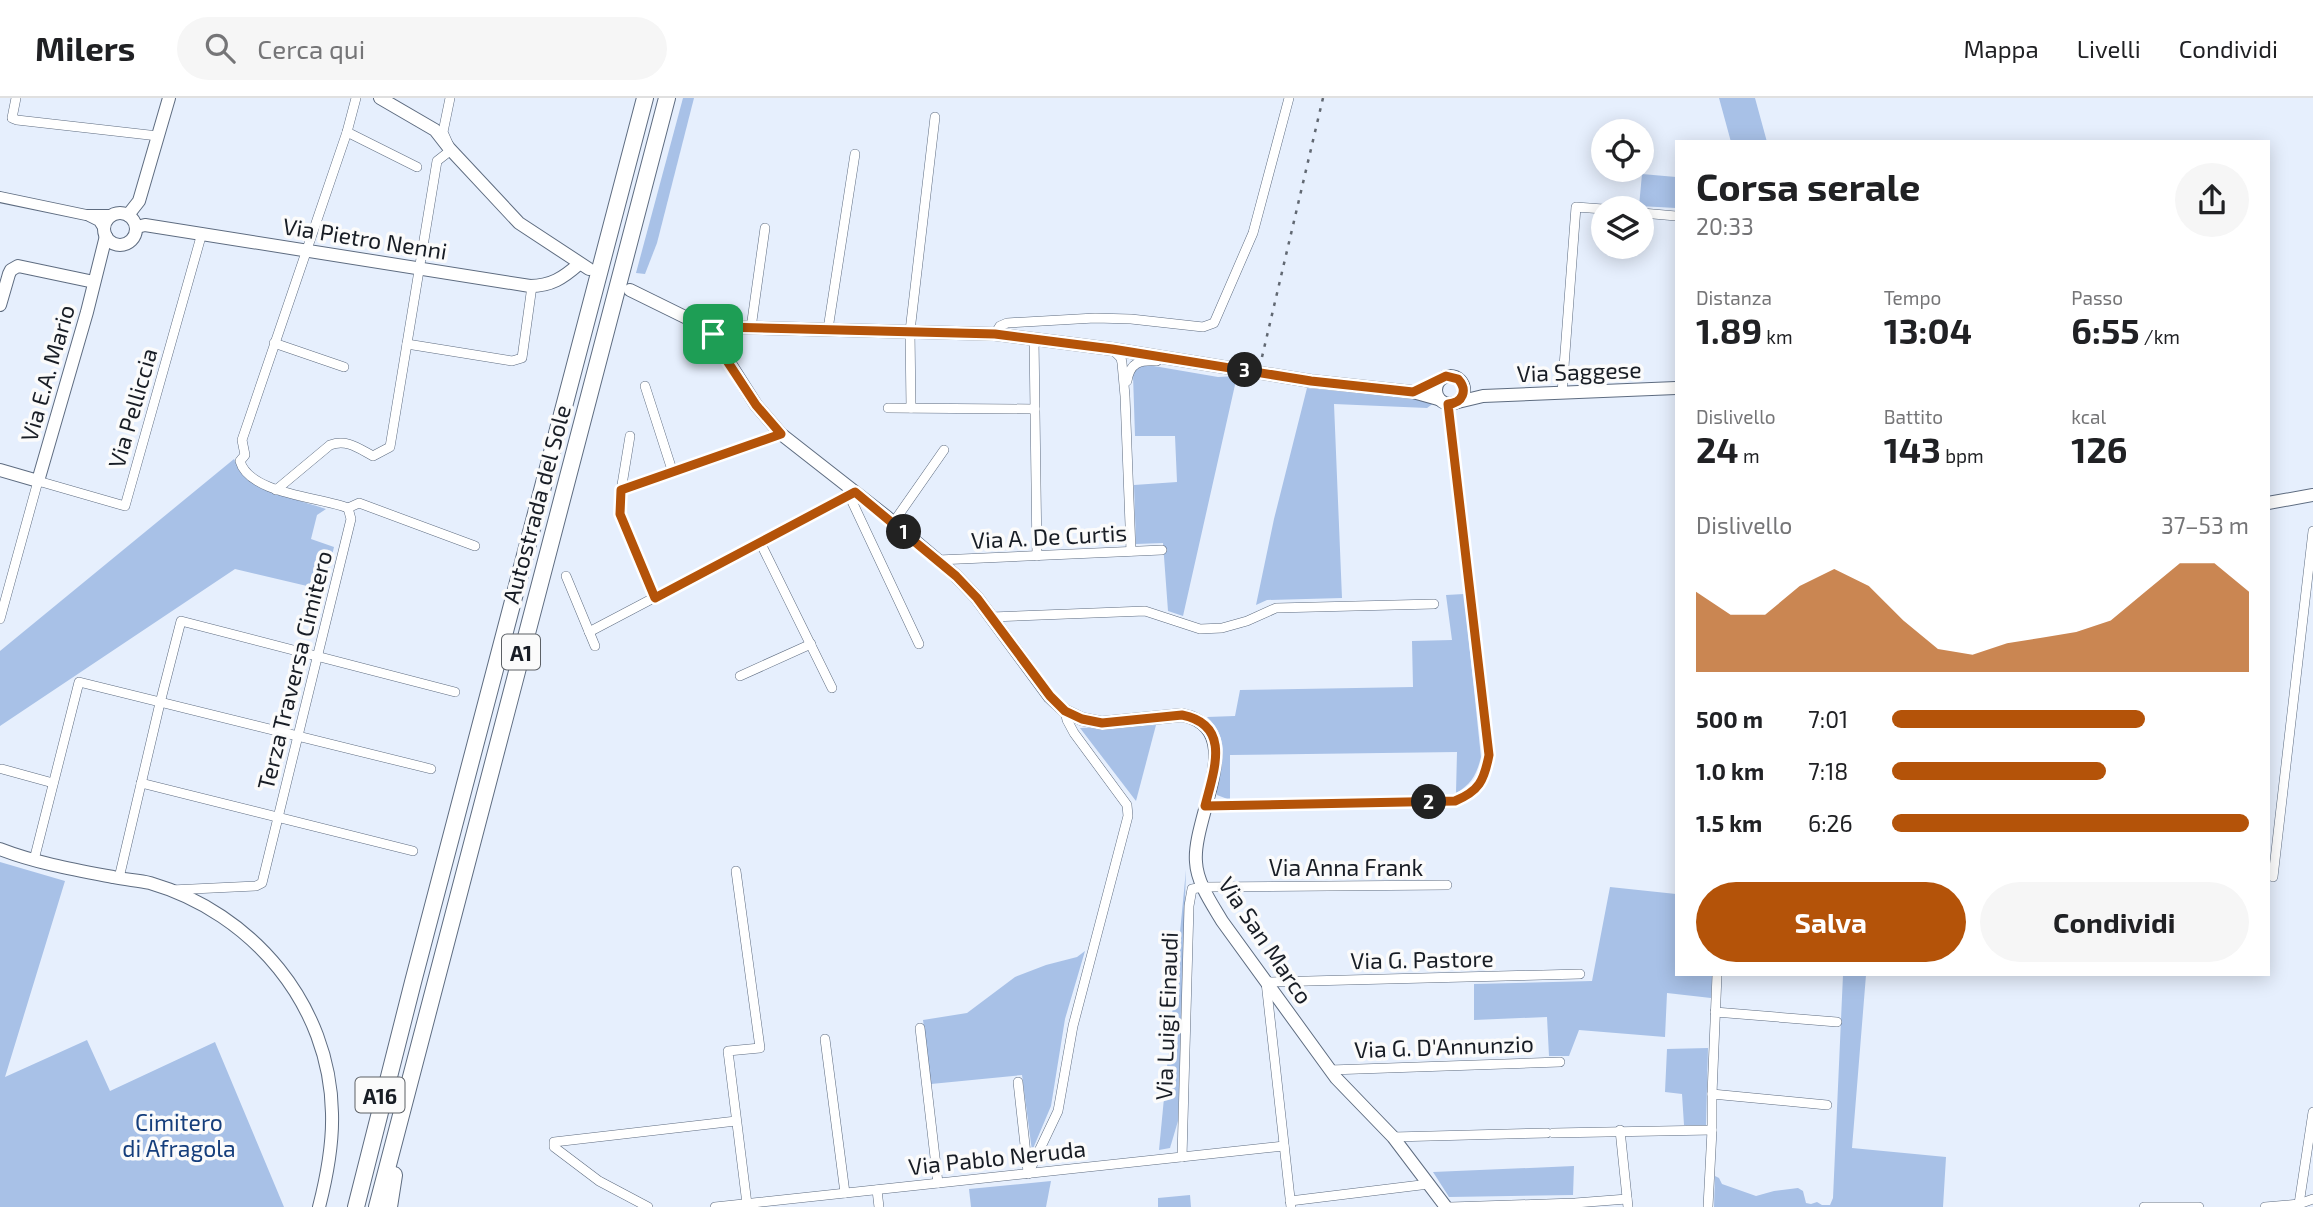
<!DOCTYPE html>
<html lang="it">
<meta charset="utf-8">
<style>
:root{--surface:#fff;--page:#f6f6f6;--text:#202124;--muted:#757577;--line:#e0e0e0;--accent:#b45309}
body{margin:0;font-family:"Exo 2",sans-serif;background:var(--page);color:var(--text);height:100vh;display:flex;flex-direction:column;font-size:26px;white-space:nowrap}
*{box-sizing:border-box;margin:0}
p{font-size:23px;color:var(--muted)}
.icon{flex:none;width:38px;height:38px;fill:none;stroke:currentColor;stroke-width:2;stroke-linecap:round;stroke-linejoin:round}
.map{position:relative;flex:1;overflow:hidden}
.side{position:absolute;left:1675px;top:42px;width:595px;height:836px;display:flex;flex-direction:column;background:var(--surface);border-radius:0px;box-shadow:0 4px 18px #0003}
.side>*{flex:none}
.tools{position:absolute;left:1591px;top:21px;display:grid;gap:14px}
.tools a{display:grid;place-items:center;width:63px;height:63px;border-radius:50%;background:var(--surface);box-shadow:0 4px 18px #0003;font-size:35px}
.pin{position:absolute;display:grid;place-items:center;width:60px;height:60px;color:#fff;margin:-30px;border-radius:14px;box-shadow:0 4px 10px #0006}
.km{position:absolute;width:35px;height:35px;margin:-18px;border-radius:50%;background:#222;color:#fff;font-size:19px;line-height:35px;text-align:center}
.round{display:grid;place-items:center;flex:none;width:74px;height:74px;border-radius:37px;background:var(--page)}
.overview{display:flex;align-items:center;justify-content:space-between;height:119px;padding:0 21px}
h1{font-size:38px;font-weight:700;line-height:52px}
.stats{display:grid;grid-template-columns:repeat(3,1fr);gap:10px;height:119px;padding:7px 21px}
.stats div{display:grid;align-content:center}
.stats b{font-size:35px;font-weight:700}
.stats small{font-size:19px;font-weight:400}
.stats p{font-size:19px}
.chart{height:196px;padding:14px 21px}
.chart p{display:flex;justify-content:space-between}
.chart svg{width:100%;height:126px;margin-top:7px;fill:var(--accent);opacity:.7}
.action{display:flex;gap:14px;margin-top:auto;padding:14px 21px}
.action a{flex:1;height:80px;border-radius:42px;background:var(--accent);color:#fff;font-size:28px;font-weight:700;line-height:80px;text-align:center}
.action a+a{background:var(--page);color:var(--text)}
ul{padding:0 21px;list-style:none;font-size:23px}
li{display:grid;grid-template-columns:112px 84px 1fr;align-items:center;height:52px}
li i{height:18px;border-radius:9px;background:var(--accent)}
header{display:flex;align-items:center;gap:42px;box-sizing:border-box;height:98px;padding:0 35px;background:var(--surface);border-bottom:2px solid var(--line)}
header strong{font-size:33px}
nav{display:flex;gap:38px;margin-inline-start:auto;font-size:24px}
.search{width:490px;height:63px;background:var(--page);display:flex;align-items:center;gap:18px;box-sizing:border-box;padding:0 24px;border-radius:38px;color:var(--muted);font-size:26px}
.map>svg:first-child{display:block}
</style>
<header>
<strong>Milers</strong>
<div class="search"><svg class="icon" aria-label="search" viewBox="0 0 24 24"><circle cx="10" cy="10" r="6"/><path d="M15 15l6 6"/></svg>Cerca qui</div>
<nav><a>Mappa</a><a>Livelli</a><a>Condividi</a></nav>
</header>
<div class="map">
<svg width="2313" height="1109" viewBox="0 0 2313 1109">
<rect width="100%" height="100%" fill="#e6effd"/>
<g fill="#a8c1e7">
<path d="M683 0H694L657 145 645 176 636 175Z"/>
<path d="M1719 0H1755L1767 44H1731Z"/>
<path d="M1642 76 1676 79V110L1639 108Z"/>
<path d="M1148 267 1218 279 1237 278 1183 518 1168 513 1163 445 1136 446 1134 387 1177 384 1175 338H1135L1133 277 1138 269Z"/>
<path d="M1307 290 1425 301 1434 305 1427 310 1334 306 1342 500 1267 502 1256 507 1274 421Z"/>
<path d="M234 361C253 393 292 400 326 411L317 417 311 441 334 449 324 492 235 471 0 628V553Z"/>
<path d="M1464 496 1481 659C1477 676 1471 687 1456 695L1457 654 1230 657V702L1217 697C1215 688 1218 681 1220 673 1226 652 1223 634 1207 619L1235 618 1240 592 1413 589 1412 543 1452 542 1446 497Z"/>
<path d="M1156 627 1136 703 1080 630Z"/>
<path d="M0 764 65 783 5 979 87 942 110 993 215 944 284 1109H0Z"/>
<path d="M1186 772 1178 1023 1170 1050 1159 1052Z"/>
<path d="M1610 789 1676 796V877H1712L1711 900 1667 895 1665 939 1579 932 1569 958H1549L1547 919 1474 922V886L1592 883Z"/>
<path d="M1085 853 1065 921 1051 1008 1032 1053 1022 977 931 986 923 922 967 915 1015 879 1046 867 1077 859Z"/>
<path d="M1843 877H1866L1852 1050 1946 1059 1943 1109H1714L1715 1078 1719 1080 1722 1086 1756 1098 1774 1093 1798 1090 1803 1093 1806 1105 1811 1106 1817 1104 1822 1107H1830L1833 1100Z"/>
<path d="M1708 950 1706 1027H1684L1682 996 1665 994 1667 951Z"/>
<path d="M1574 1068 1573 1097 1449 1099 1433 1074Z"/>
<path d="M1051 1083 1046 1109H971L969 1091Z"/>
<path d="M1190 1097 1191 1109H1158V1100Z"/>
</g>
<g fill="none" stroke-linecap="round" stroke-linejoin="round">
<g stroke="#5e6c80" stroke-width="10">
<g id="minor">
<path d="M16 0 12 20 17 22 158 38"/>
<path d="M347 34 417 69"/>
<path d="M1642 115 1676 118"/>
<path d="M751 230 765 130"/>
<path d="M828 231 855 56"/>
<path d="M995 236 1000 228 1007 225 1095 220 1131 221 1203 229 1214 225 1253 135 1289 0"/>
<path d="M1034 240 1037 458"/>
<path d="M274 245 344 269"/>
<path d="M407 246 512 263 522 260 532 188"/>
<path d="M1113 252 1121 260 1122 265 1125 298 1131 453"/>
<path d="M1127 283C1130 264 1140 262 1157 263"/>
<path d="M645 288 673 375"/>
<path d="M1562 295 1576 109 1603 111"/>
<path d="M888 310 1035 311"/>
<path d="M911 310 910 233 935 19"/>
<path d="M630 338 619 405 620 416 655 500"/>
<path d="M276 392 330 347C347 341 358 350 373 358L390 349 437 63 451 52 443 34 450 0"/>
<path d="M621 392 781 336"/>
<path d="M849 397 919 546"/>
<path d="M348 410C320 399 249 396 240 363L245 357 242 342 347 34 356 0"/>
<path d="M348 410 359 405 475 448"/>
<path d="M893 425 944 352"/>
<path d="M760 444 832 590"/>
<path d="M938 462 1162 452"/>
<path d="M566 478 595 548"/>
<path d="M991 519 1145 513 1200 531 1222 530 1247 523 1276 510 1434 506"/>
<path d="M0 521 38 383 125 408 202 135"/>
<path d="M589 534 855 394"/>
<path d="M740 578 811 546"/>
<path d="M2 671 53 685"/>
<path d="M141 685 413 753"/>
<path d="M1205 708 1455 703C1479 693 1484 683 1489 657L1448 306"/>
<path d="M34 762 79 584 431 671"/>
<path d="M736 773 760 950 728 953 747 1106"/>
<path d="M2273 779 2313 433"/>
<path d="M119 780 160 605 181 523 455 594"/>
<path d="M171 792 256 788 262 785 351 421 348 410"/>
<path d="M1715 914 1837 924"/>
<path d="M920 930 938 1085"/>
<path d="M825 941 845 1095"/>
<path d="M1330 972 1560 964"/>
<path d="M1018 984 1028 1074"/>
<path d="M1712 996 1827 1007"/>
<path d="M1620 1032 1628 1109"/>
<path d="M1553 1035 1712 1032V996L1717 877"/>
<path d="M1393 1039 1547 1035"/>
<path d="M1182 1059 1189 808 1192 791 1203 789 1447 787"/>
<path d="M1028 1076 1058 1013 1073 928 1128 718 1127 707 1074 635 1067 622 1065 613"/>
<path d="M877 1092 879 1109"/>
<path d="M1290 1103 1429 1086"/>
<path d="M2299 1106 2313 1014"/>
<path d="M648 1109 599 1083 554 1049V1044L736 1023"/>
<path d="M715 1109 1284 1048"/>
<path d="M1291 1109 1266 884 1580 876"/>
<path d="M1450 1109 1575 1105 1627 1101"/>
<path d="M1708 1109 1712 1032"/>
<path d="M2144 1109H2199"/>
<path d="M2265 1109 2299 1106 2313 1101"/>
</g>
</g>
<g stroke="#5e6c80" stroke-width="12">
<g id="tertiary">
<path d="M0 99 86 117H114"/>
<path d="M89 118 99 123 104 131"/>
</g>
</g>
<g stroke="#5e6c80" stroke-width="14">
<g id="secondary">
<path d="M380 0 435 32 449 50 519 125 589 171"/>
<circle cx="120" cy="131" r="16"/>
<path d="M128 117 139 103 169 0"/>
<path d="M137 129 145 127 530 188C551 188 563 180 579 166"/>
<path d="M630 192 691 222 720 229"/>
<path d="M0 207 9 176 11 172 18 168 94 184"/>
<path d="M726 229 995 236 1112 251 1311 283 1413 294 1438 301"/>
<circle cx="723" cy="239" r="10"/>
<path d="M718 247 756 307 781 336 887 419 955 477 977 500 1050 599 1065 613 1082 621 1102 625 1182 617C1250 631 1192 719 1196 764 1197 785 1212 806 1222 823L1336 980 1393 1039 1446 1109"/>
<circle cx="1450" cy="292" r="14"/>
<path d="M1458 304 1483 298 1676 290"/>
<path d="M0 372 38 383 87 214 106 138"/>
<path d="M2268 405 2313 397"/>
<path d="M0 751C36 765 76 772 113 779 126 782 138 782 150 785 253 815 330 907 332 1015 333 1047 327 1078 319 1109"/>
</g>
</g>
<g stroke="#5e6c80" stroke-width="18">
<g id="motorway">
<path d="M356 1109 413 884 645 0"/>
<path d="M377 1109 667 0"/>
<path d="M389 1109 394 1077"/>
</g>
</g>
<use href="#minor" stroke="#fff" stroke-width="9"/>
<use href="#tertiary" stroke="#fff" stroke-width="10"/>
<use href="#secondary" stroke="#fff" stroke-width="12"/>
<use href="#motorway" stroke="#fff" stroke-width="16"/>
<path stroke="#616872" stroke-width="2.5" stroke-dasharray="3.5 7" stroke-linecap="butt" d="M1262 259 1323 0"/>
</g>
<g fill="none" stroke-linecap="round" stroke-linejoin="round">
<g stroke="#fff" stroke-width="14">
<path id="route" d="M723 229 995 236 1112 251 1311 283 1413 294 1446 278 1458 281C1468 292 1463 305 1448 306L1489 657C1484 683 1479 693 1455 703L1205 708C1214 672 1232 627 1182 617L1102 625 1082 621 1065 613 1050 598 977 500 956 478 855 394 655 500 620 416 621 392 781 336 756 307 714 243 715 233Z"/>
</g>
<use href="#route" stroke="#b45309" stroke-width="9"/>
</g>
<g text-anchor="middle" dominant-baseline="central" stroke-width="7" stroke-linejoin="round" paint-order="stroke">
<g fill="#fbfbfb" stroke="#5c6065" stroke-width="2">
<rect x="502" y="536.5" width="38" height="35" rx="5"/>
<rect x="355.5" y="979.5" width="49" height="35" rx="5"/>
</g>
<g font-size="21" font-weight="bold" fill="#181d25">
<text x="521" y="554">A1</text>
<text x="380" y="997">A16</text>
</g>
<g font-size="23" fill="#181d25" stroke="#fbfbfb">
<text transform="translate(365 140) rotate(9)">Via Pietro Nenni</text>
<text transform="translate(1579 273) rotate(-2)">Via Saggese</text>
<text transform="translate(47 275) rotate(-74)">Via E.A. Mario</text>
<text transform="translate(132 310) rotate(-74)">Via Pelliccia</text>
<text transform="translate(536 406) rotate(-75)">Autostrada del Sole</text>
<text transform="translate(1049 438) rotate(-3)">Via A. De Curtis</text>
<text transform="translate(294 572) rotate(-76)">Terza Traversa Cimitero</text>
<text x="1346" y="769">Via Anna Frank</text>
<text transform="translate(1266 842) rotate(56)">Via San Marco</text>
<text transform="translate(1422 861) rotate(-1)">Via G. Pastore</text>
<text transform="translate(1166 918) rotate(-88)">Via Luigi Einaudi</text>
<text transform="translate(1444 948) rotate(-2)">Via G. D'Annunzio</text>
<text transform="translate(997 1059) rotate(-6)">Via Pablo Neruda</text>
</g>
<g font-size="23" fill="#153e7c" stroke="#fbfbfb">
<text x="179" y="1024">Cimitero<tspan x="179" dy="26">di Afragola</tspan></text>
</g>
</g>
</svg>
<div class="tools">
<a><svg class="icon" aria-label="locate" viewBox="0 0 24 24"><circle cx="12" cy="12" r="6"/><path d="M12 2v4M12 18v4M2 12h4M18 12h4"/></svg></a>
<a><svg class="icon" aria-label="layers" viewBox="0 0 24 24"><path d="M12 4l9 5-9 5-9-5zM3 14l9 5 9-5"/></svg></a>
</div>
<div class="pin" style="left:713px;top:236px;background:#1e9e55"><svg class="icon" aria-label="arrive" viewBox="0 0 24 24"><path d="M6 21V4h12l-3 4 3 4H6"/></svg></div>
<b class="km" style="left:904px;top:434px">1</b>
<b class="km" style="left:1429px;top:704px">2</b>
<b class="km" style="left:1245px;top:272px">3</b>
<section class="side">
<div class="overview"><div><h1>Corsa serale</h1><p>20:33</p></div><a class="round"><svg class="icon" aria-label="share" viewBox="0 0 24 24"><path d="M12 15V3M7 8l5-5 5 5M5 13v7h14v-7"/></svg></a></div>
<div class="stats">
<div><p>Distanza</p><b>1.89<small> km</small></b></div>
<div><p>Tempo</p><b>13:04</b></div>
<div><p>Passo</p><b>6:55<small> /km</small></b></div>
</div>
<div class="stats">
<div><p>Dislivello</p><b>24<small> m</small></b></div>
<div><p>Battito</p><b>143<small> bpm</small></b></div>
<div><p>kcal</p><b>126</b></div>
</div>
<div class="chart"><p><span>Dislivello</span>37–53 m</p>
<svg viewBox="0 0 160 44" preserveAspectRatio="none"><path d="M0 44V16L10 24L20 24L30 14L40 8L50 14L60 26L70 36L80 38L90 34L100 32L110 30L120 26L130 16L140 6L150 6L160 16V44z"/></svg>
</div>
<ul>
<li><b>500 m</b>7:01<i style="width:71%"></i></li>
<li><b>1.0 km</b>7:18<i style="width:60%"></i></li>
<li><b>1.5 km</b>6:26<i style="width:100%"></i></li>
</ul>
<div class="action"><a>Salva</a><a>Condividi</a></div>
</section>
</div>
